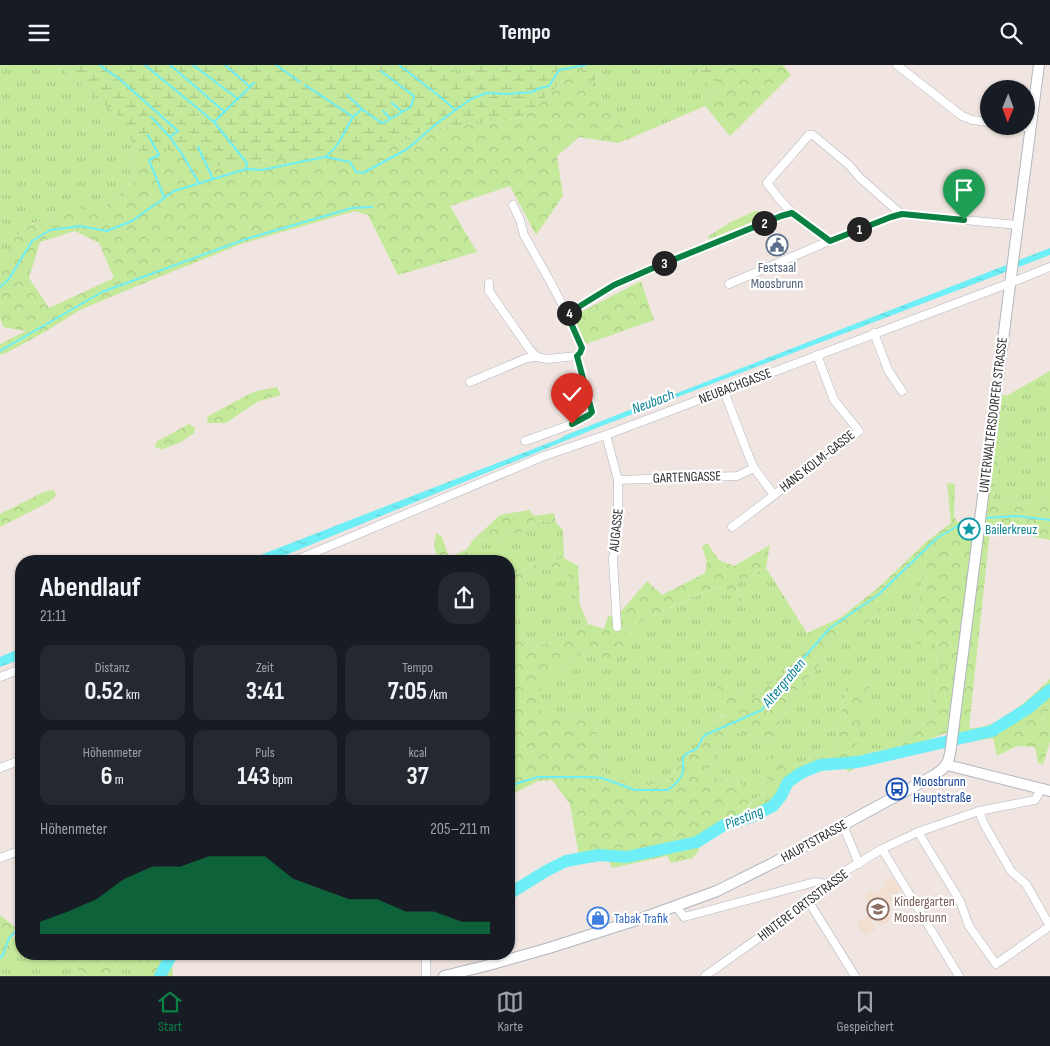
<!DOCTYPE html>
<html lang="de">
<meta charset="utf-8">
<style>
:root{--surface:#171b24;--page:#242831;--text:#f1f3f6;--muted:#9ea1a6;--line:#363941;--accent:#0b8043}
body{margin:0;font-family:"Sofia Sans Condensed",sans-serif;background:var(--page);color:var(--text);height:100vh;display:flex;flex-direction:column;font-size:19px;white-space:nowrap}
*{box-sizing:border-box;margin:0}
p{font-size:16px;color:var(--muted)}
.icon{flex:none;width:28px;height:28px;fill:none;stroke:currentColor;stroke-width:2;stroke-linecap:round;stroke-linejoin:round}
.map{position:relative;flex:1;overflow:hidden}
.side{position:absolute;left:15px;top:490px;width:500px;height:405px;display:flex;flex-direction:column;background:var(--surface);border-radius:20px;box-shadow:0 1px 4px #0004}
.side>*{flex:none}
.needle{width:32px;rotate:181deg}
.tools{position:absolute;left:980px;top:15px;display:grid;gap:10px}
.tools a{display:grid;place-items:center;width:55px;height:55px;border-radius:50%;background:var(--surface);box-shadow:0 1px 4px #0004;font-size:25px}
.pin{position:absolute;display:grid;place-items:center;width:42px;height:42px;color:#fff;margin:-51px -21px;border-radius:50% 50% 50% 0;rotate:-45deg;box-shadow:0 0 5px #0007}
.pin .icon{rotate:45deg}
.km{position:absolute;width:25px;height:25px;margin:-12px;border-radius:50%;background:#222;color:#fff;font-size:14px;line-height:25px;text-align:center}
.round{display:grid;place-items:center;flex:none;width:52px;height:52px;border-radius:20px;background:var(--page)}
.head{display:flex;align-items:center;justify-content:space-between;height:85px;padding:0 25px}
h1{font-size:28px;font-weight:700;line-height:38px}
.figures{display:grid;grid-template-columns:repeat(3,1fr);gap:8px;height:85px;padding:5px 25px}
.figures div{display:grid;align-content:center;border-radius:12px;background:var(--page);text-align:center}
.figures b{font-size:25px;font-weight:700}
.figures small{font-size:14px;font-weight:400}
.figures p{font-size:14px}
.chart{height:140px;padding:10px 25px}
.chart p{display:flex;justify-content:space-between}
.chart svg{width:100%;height:90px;margin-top:5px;fill:var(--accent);opacity:.7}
header{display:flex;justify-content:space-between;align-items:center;height:65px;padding:0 25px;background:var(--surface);font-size:22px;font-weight:700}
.menu{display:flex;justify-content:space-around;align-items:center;height:70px;border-top:1px solid var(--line);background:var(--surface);font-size:14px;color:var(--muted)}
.menu a{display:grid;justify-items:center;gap:2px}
.menu .current{color:var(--accent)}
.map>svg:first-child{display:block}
</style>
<header><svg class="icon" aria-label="menu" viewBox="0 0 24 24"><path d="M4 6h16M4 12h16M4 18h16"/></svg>Tempo<svg class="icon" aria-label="search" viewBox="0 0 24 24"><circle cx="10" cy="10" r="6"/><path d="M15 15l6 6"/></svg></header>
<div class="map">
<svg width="1050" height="911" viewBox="0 0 1050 911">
<defs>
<pattern id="grass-tufts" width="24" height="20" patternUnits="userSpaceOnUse" patternTransform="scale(1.25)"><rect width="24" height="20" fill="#c5e99a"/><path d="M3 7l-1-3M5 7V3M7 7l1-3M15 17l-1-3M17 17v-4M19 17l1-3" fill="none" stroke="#aac885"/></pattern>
<pattern id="forest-crowns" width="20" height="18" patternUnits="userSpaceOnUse" patternTransform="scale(1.25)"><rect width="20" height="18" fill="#c5e99a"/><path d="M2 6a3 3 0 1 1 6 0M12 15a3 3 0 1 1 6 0" fill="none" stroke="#aac885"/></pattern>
<pattern id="wetland-marsh" width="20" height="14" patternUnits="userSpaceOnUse" patternTransform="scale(1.25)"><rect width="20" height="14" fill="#c5e99a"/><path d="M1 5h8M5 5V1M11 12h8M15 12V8" fill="none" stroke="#aac885"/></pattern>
<pattern id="water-ripples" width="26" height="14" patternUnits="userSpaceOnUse" patternTransform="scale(1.25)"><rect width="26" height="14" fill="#6eeff7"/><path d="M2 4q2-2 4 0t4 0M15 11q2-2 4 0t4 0" fill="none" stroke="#60cdd4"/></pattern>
</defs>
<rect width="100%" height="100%" fill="#f0e5e0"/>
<path fill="#f2dfcf" d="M892 813 900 826 893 830 892 829 890 830 893 836 885 841 881 835 879 836 891 855 880 861 876 854 871 857 876 864 865 871 856 857 874 847 864 831 871 826 873 829 886 821 884 817Z"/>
<g fill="url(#grass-tufts)">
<path d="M0 0H58L102 38 117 49 128 64 136 89 133 118 100 145H84L59 152 33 158 17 171 5 194 0 197Z"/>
<path d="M450 0H478V4C470 11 464 11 454 8Z"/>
<path d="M608 0H708L707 2 697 6 711 24H718L705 41 631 73 591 19Z"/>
<path d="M755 146 761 147 764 152 710 174 707 172 731 157Z"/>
<path d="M1050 306V438L1035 439 992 438 1008 330Z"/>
<path d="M536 455 556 458 563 465 564 493 532 501 509 510V496H469L467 484 473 475 495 474 524 466Z"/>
<path d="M923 501 915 572 936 571 937 612 929 657 909 662 900 676 880 685 854 692 871 614 846 621 833 690 813 693 793 702 764 699C767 709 772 723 762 730 754 736 753 733 747 743L741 718 710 712 703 708 718 695 717 676 728 673 732 668H741L762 674 774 671 789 634 817 604 830 575 846 561H863Z"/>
<path d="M551 502 565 504 588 559 540 583 513 569H509V518Z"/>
<path d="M766 503 807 568 802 585H789L784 608 753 633 738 628 724 618 725 649 710 660C705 682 694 683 681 698 676 703 673 710 669 715L639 723 606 713 595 660 587 649C564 655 557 657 536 642L542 619 587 584 603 595 623 566 646 554 719 521 744 537 736 519Z"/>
<path d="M21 868V889H56L87 911H0V899L9 888 12 873Z"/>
<path d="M121 894 142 911H112Z"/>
</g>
<g fill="url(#forest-crowns)" fill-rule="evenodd">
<path d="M732 0H783L791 10 730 71 705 41 718 24V7Z"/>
<path d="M578 1 631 73 618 78 579 72 557 91 563 131 536 170 510 121 450 141 477 187 398 210 368 150 355 146 241 179 132 223 80 245 43 268 8 287 0 290V279L26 266 3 262 0 252V197C10 191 10 180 17 171 29 157 42 156 59 152L64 135 84 145H100L133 118 136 89 166 83 218 102 301 90 362 98 424 65 524 53ZM75 166 99 178 114 213 49 243 29 213 40 177Z"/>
<path d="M641 216 654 255 586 279 576 260 581 247Z"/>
<path d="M277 322 281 330 257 337 226 358H207L208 351 253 327Z"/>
<path d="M1008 330 992 438 1035 439 1050 438V475L1013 468 990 466 969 663C996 666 1031 632 1050 614V647L1047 644 1041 646 1050 667V677L1043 699 1038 698 1035 682 1017 681 997 691 993 673 963 678 945 668 895 689 866 695 849 707 837 698 820 701 813 707 793 719 787 730 752 750 726 755 702 772 698 787 693 793 671 798 667 791 612 803 608 794 580 798 570 739 552 715 538 716 509 731V569H513L540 583 588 559 604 564 608 551 618 550 647 516 662 530 705 508 707 496 702 482 707 478 719 495 734 501 770 480 766 503 736 519 744 538 718 521 646 554 623 566 629 575 619 590 603 595 587 584 542 619 537 642C557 657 564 655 587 649L595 660 606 713 639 723 669 715C673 710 676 703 681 698 694 683 705 682 710 660L725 650 713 636 716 624 724 618 738 628 753 633 784 608 789 584 802 585 807 568 840 553 878 523 926 477 951 458 947 418 955 419 954 451 957 457H983L998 331ZM923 502 915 572 917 580 936 572 937 612 929 657 909 662 900 676 880 685 855 692 871 613 846 621 833 690 813 693 793 702 786 688H773L764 699C766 709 772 722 763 730 755 736 754 732 748 743L746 726 741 718 710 712 703 708 718 695 717 676 728 673 732 668H741L762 674 774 671 789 634 817 604 830 575 846 562 863 561Z"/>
<path d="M189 359 195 363 194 368 181 377 163 384 155 383 156 377Z"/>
<path d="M54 425 56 430 49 437 0 462V449L44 427Z"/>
<path d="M529 445 534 451 554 448 556 458 536 455 524 466 495 474 473 475 500 450Z"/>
<path d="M436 468 442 472 449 493 467 484 469 496H439L434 482Z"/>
<path d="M564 493 578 501 580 541 565 504 551 502 509 518V510L532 501Z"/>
<path d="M0 850 15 862 9 888 0 899Z"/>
<path d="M56 889H180L172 897 173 911H142L121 894 112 911H87Z"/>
</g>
<g fill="url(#wetland-marsh)">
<path d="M58 0H450L454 8C464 11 476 12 478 0H608L591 19 578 1 524 53 424 65 362 98 301 90 218 102 166 84 136 89 128 65 117 49 102 38Z"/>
<path d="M708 0H732L718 7V24C706 24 702 18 694 11L697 6 707 2Z"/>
<path d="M1047 643 1050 647V667L1041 646Z"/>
</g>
<g fill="url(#water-ripples)">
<path d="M1050 183V190L599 362 271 496H245Z"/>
<path d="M21 583V594L0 602V592Z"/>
</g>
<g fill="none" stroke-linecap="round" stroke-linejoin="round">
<g stroke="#6eeff7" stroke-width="2">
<path d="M100 0 106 5 117 12 178 66 170 72 182 89 199 118"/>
<path d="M145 0 214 57"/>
<path d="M170 0 225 47"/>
<path d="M193 0 238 34"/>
<path d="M225 0 249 21"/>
<path d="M276 0 300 17"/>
<path d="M399 0 443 34 455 45"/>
<path d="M305 20 353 52C345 65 339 82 326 91"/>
<path d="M347 30 362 44 353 52"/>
<path d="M392 38 401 46"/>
<path d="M362 44 380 57 383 58 411 42 414 31 381 6"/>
<path d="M383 46 390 53"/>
<path d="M151 52 170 72"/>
<path d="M148 70 159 90 149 95 164 132"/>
<path d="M198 82 213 114"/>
<path d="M310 95 325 92 350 97 356 107 363 108 407 84 440 56 471 34 487 28 508 29 532 27 540 23 549 21 559 5 586 0"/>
<path d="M246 104 247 98 214 57 254 18"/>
<path d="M0 222 9 214 32 176 50 165 80 161 107 166 132 156 174 126 246 104 262 105 309 95"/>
<path d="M0 286 102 227 246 174 352 143 372 142"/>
<path d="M564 372 655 336"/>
<path d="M985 453 1015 451 1050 455"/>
<path d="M509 721 538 712H590L602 713 635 725H668C674 720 682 714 683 706 684 702 682 697 683 693 685 687 692 687 696 684 701 680 700 674 705 670L762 645 800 597 830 563 878 530 937 473 968 455 976 454"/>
<path d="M0 893 3 890 9 873 21 861"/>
</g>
<g stroke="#6eeff7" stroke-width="12">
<path d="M509 829 546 806 566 796 599 790 627 792 697 777 724 760 751 752 773 741 781 731 788 717 801 708 820 700 858 697 992 666 1027 644 1050 625"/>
<path d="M160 911 172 889"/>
</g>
<g stroke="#b0b6be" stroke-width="9">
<g id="street">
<path d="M897 0 962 51 972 55 989 57"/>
<path d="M1020 61 1031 63"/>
<path d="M830 176 792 148 781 136 767 118 809 70H813L849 100 860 113 901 149"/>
<path d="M489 218V226L530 285 537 292"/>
<path d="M729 219 829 176 891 152 901 149 1018 160"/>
<path d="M567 249 614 220 653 203 781 151 792 148"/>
<path d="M874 268 888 305 902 326"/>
<path d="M470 317 527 293 537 292 547 294 577 291 580 288 582 283 567 249 551 218 524 170 520 155 513 140"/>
<path d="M724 326 746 384 754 403 774 430"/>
<path d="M606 370 618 415V457L613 494 617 562"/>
<path d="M525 376C539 371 584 357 592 347L577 291"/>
<path d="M618 415 737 411 754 403"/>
<path d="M732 462 859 366 834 335 817 290"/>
<path d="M294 496 544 391 606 370 1010 218 1050 202"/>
<path d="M0 612 21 604"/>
<path d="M0 703 21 695"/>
<path d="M843 760 859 799"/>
<path d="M918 767 960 836 969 861 996 899 1050 861 1026 819 1011 806 984 759 979 746"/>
<path d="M882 784 959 911"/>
<path d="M0 793 21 785"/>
<path d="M809 837 855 911"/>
<path d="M676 841 684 852 815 817 826 819"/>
<path d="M426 889V911"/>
<path d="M705 911 805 840 826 819 847 805 882 784 918 767 979 746 1035 735 1041 724"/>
</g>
</g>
<g stroke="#b0b6be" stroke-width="12">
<g id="secondary">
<path d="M947 700 1050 726"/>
<path d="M444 911 489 900 549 883 640 854 717 826 777 796 933 711C947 702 949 698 951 682L1015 181 1039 0"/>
</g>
</g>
<use href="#street" stroke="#fff" stroke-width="8"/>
<use href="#secondary" stroke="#fff" stroke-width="10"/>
</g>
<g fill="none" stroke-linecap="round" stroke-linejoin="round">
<g stroke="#fff" stroke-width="10">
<path id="route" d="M572 359 589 350 592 347 577 291 580 288 582 283 567 249 614 220 653 203 781 151 792 148 830 176 891 152 902 149 964 155"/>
</g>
<use href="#route" stroke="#0b8043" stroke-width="6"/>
</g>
<defs>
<g id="civic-ring" transform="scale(1.125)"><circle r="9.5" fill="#fff" stroke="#5c6f8a" stroke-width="1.5"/><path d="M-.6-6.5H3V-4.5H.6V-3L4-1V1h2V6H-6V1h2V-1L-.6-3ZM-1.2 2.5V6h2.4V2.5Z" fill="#5c6f8a"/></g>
<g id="sight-ring" transform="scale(1.125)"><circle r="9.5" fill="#fff" stroke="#0f9aa8" stroke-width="1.5"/><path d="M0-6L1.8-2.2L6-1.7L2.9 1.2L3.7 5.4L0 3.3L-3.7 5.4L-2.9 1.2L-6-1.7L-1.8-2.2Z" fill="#0f9aa8"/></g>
<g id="bus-ring" transform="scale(1.125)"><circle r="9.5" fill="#fff" stroke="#1a4fb4" stroke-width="1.5"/><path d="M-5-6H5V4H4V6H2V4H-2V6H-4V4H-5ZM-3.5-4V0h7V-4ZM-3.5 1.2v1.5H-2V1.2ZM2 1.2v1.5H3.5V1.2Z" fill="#1a4fb4"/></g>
<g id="school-ring" transform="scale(1.125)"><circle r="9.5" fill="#fff" stroke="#8d6e63" stroke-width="1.5"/><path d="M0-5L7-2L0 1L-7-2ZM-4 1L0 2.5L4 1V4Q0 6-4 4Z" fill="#8d6e63"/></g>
<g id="shop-ring" transform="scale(1.125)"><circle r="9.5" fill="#fff" stroke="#3f7fe0" stroke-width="1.5"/><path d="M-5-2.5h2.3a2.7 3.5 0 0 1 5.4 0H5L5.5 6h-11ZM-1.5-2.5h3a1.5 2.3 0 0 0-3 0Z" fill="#3f7fe0"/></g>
</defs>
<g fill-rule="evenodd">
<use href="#civic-ring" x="777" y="180"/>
<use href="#sight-ring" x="969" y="464"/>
<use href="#bus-ring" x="897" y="724"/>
<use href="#school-ring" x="878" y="844"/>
<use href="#shop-ring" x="598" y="853"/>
</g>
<g text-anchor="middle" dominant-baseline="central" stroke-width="4.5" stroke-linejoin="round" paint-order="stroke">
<g font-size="14" fill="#4e5e75" stroke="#fff">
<text x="777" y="202">Festsaal<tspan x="777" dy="16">Moosbrunn</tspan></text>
</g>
<g font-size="14" fill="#2e2e2e" stroke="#fff">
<text transform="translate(735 321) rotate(-21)">NEUBACHGASSE</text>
<text transform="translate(993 350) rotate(-83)">UNTERWALTERSDORFER STRASSE</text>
<text transform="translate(817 396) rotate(-38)">HANS KOLM-GASSE</text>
<text transform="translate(687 412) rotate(-2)">GARTENGASSE</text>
<text transform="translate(616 465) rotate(-84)">AUGASSE</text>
<text transform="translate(814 776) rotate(-29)">HAUPTSTRASSE</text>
<text transform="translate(803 840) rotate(-37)">HINTERE ORTSSTRASSE</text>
</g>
<g font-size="14" fill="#0d838f" stroke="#fff" text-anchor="start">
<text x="985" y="464">Bailerkreuz</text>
</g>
<g font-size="14" fill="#164399" stroke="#fff" text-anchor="start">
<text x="913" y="716">Moosbrunn<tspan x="913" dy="16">Hauptstraße</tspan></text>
</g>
<g font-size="14" fill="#785e54" stroke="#fff" text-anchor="start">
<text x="894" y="836">Kindergarten<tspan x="894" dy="16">Moosbrunn</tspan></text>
</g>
<g font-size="14" fill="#366cbe" stroke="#fff" text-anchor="start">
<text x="614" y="853">Tabak Trafik</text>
</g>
<g font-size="15" font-style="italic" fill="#078093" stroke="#fff">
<text transform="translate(653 337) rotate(-21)">Neubach</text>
<text transform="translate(784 618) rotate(-50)">Altergraben</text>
<text transform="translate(744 753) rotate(-22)">Piesting</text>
</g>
</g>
</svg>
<div class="tools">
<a><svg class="needle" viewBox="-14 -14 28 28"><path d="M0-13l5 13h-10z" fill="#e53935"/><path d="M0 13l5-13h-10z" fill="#9ea1a6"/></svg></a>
</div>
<div class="pin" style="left:964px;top:155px;background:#1e9e55"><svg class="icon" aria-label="arrive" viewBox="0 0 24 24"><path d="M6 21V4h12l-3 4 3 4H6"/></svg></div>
<div class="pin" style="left:572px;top:359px;background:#d93025"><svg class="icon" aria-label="check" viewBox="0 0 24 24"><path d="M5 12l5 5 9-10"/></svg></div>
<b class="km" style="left:859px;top:164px">1</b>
<b class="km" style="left:764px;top:158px">2</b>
<b class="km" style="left:664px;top:198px">3</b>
<b class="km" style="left:569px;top:248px">4</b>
<section class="side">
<div class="head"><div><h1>Abendlauf</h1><p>21:11</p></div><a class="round"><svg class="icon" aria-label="share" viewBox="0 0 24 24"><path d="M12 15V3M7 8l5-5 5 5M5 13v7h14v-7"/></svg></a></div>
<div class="figures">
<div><p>Distanz</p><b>0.52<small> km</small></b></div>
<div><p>Zeit</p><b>3:41</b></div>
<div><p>Tempo</p><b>7:05<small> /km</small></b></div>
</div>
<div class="figures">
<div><p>Höhenmeter</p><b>6<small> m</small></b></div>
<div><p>Puls</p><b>143<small> bpm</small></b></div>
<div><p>kcal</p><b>37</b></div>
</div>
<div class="chart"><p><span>Höhenmeter</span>205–211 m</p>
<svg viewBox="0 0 160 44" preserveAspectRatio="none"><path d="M0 44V38L10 33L20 27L30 17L40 11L50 11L60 6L70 6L80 6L90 17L100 22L110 27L120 27L130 33L140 33L150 38L160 38V44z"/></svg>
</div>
</section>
</div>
<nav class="menu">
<a class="current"><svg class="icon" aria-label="home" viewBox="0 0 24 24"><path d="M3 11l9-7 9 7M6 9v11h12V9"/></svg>Start</a>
<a><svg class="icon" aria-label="map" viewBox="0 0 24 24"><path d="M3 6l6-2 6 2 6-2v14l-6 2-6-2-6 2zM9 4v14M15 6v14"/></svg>Karte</a>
<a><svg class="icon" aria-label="saved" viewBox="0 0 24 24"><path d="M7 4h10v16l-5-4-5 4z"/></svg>Gespeichert</a>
</nav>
